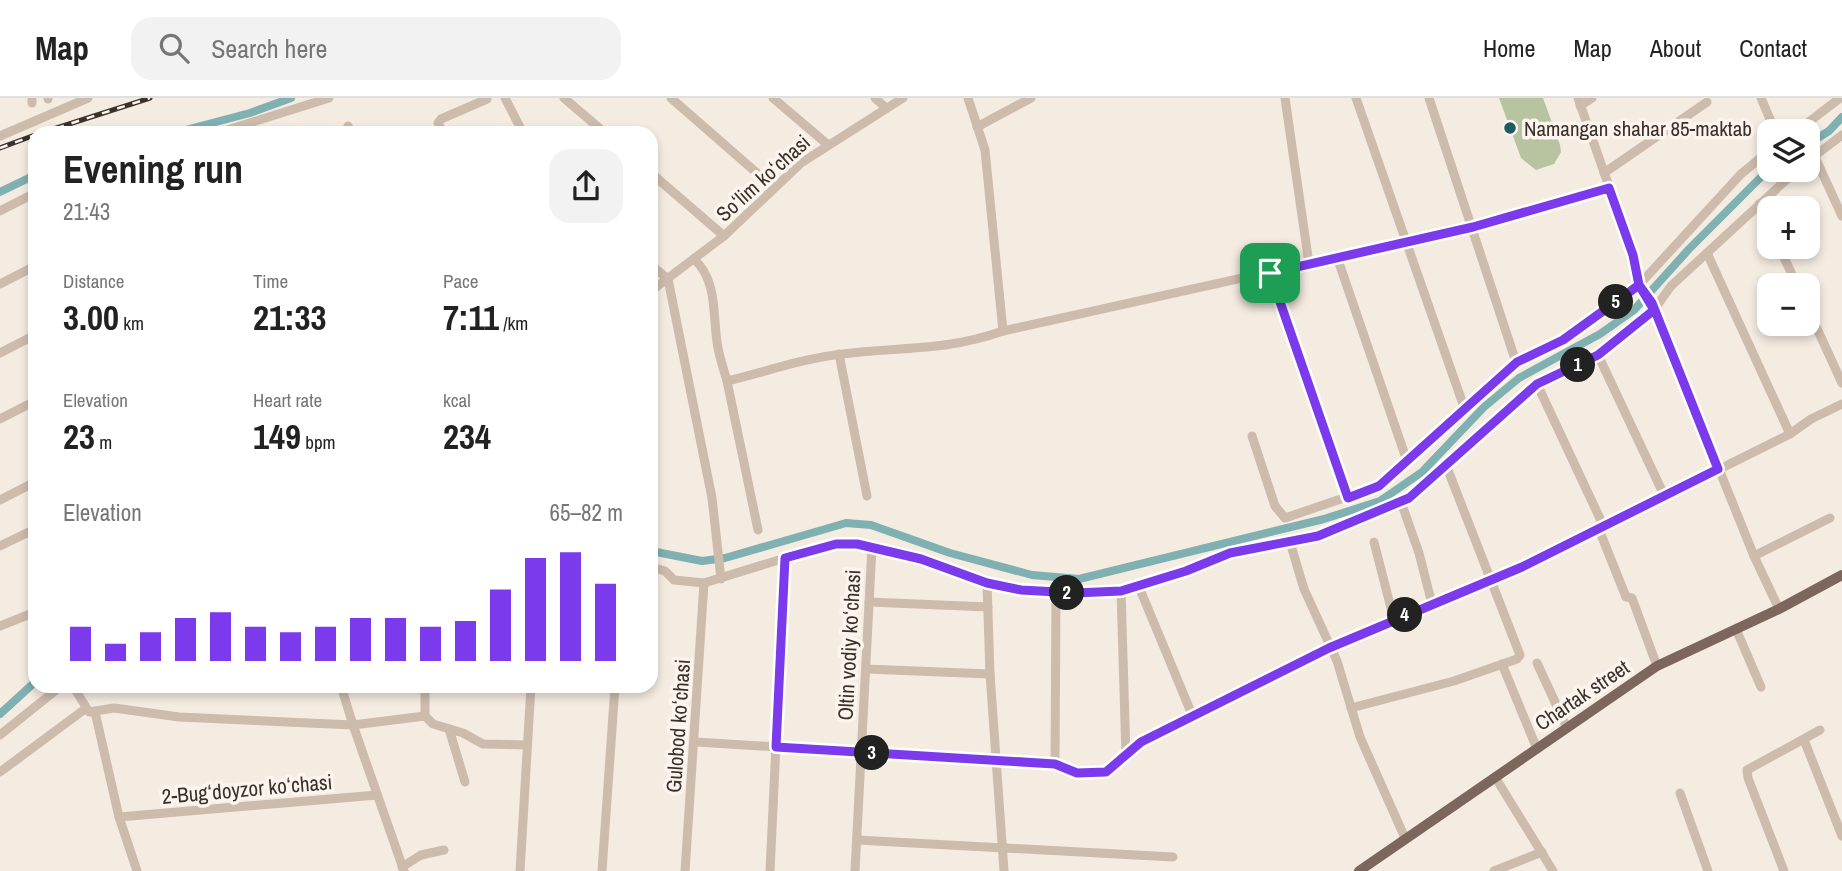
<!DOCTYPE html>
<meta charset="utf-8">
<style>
:root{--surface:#fff;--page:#f2f2f2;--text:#222;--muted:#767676;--line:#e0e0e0;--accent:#7c3aed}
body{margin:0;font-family:"Archivo Narrow",sans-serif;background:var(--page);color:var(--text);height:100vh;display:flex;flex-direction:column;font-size:26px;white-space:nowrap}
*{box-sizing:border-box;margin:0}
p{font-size:23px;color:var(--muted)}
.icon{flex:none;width:38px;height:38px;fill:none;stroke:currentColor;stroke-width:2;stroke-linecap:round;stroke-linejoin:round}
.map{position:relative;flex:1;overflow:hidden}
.sheet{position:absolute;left:28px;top:28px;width:630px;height:567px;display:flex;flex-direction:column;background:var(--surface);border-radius:21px;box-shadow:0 4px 10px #0003}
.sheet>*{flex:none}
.controls{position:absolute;left:1757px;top:21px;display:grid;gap:14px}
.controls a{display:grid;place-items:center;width:63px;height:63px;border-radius:14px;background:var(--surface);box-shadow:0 4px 10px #0003;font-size:35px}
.pin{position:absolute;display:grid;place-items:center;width:60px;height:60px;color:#fff;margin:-30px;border-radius:14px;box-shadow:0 4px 10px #0006}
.km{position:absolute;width:35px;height:35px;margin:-18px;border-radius:50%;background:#222;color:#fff;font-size:19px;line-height:35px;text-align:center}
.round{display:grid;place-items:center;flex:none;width:74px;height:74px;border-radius:21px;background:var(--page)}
.headline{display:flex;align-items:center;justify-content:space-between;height:119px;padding:0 35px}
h1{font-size:38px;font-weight:800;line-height:52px}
.metrics{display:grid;grid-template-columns:repeat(3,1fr);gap:10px;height:119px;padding:7px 35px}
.metrics div{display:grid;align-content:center}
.metrics b{font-size:35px;font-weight:800}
.metrics small{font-size:19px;font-weight:400}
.metrics p{font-size:19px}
.chart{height:196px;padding:14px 35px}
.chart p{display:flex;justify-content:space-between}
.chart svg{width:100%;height:126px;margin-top:7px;stroke:var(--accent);stroke-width:6}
header{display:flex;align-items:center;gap:42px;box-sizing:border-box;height:98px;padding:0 35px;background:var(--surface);border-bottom:2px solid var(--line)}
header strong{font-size:33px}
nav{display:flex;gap:38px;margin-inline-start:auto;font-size:24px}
.search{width:490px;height:63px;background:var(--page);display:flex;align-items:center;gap:18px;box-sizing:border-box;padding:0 24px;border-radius:21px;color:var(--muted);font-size:26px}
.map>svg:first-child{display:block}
</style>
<header>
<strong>Map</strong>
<div class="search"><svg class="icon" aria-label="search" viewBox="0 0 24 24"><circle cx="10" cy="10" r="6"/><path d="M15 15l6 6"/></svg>Search here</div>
<nav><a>Home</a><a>Map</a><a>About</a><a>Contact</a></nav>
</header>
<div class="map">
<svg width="1842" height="773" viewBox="0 0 1842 773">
<rect width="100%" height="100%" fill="#f4ebe1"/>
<path fill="#b8c4a0" d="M1499 0H1543L1560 47 1561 54 1554 66 1536 72 1521 60Z"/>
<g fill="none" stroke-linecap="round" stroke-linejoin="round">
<g stroke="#7fb0b2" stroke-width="8">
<path d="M174 35 250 15 291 0"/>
<path d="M1808 46 1829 33 1842 19"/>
<path d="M0 94 35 77"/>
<path d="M651 453 702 463 725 460 846 425 871 427 950 455 1032 477 1079 481 1324 421 1380 403 1422 374 1484 309 1519 280 1600 236 1634 212 1689 151 1769 71"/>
<path d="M0 616 35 584"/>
</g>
<g stroke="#cdbbac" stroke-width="9">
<path d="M32 0V5"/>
<path d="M48 0V1"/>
<path d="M505 0 523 35"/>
<path d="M564 0 605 35"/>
<path d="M671 0 774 90"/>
<path d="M773 0 827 46"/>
<path d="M875 0 886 10"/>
<path d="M968 0 985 52 1003 233 1473 129 1609 90"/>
<path d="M1285 0 1309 166"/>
<path d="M1356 0 1465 312"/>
<path d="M1429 0 1516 264"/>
<path d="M1578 0 1633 157 1639 187 1652 205 1754 458 1779 511"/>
<path d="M1761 0 1775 33"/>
<path d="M1580 8 1592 0"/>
<path d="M348 28 352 35"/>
<path d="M977 29 1031 0"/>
<path d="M1797 33 1840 0"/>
<path d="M218 35 329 0"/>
<path d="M443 35 438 25 441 21 487 1"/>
<path d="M0 38 88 0"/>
<path d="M1814 57 1842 118"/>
<path d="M1808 63 1842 37"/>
<path d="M651 75 724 138"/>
<path d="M1604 75 1707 4"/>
<path d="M1759 106 1769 129"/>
<path d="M0 113 35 95"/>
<path d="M1779 149 1797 187"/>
<path d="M1707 155 1790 336"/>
<path d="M1337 159 1407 363"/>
<path d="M694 161C719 184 712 220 718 250 720 261 724 272 727 283"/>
<path d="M651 167 668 181 712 400 721 481"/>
<path d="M1270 175 1348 399"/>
<path d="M0 186 35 168"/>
<path d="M651 193 724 138 801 65 903 0"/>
<path d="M1808 211 1842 285"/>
<path d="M0 255 35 237"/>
<path d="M839 256 867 398"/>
<path d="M1598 257 1664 397"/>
<path d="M1537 286 1603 427"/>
<path d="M0 321 35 303"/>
<path d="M1252 338 1275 408 1285 420 1379 388 1516 264 1563 242 1639 187 1741 76 1769 53"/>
<path d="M0 402 35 384"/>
<path d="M1401 404 1419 455 1432 506"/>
<path d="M1598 429 1626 499 1632 500 1657 568"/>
<path d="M758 432 727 283C765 274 804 260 843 256 903 248 943 254 1003 233"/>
<path d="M1290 444 1304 491 1337 563 1360 639 1405 740"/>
<path d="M1374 444 1394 522"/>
<path d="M0 448 35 431"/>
<path d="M1754 458 1830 420"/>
<path d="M651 469 665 473 674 482 704 485 821 449 847 446 921 461 987 485 1022 492 1075 495 1121 493 1186 473 1230 455 1318 438 1361 423 1409 400 1421 391 1537 286 1584 265 1619 241 1654 212 1671 188 1797 72"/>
<path d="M987 485 990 576 1004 773"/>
<path d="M1139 489 1193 619"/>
<path d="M1121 493 1126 658"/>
<path d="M869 504 988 509"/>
<path d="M0 528 35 514"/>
<path d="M1736 531 1761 589"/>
<path d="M1537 565 1567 630"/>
<path d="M1502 566 1537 651"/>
<path d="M866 571 990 576"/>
<path d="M73 588 89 614 114 610 179 619 353 627 404 773"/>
<path d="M341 588 353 627 425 618 433 626 463 635 483 646 527 647"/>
<path d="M425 588V618"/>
<path d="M1351 610 1454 583 1517 561 1520 557 1446 367"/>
<path d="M95 614 119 719 137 773"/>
<path d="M449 631 465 684"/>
<path d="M0 637 61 588"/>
<path d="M1804 642 1842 738"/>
<path d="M696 644 1055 666 1077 675 1106 674 1141 644 1329 550 1545 458 1790 336 1811 321 1842 306"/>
<path d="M1055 666 1056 494"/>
<path d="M0 674 85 611"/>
<path d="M1495 679 1553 773"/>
<path d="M1680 695 1708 773"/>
<path d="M119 719 377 697"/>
<path d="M857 742 1173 759"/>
<path d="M402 769 421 757 444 752"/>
<path d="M520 773 531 588"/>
<path d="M602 773 615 588"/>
<path d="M685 773 704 485"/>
<path d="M770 773 785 459"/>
<path d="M855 773 872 449"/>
<path d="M1494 773 1542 754"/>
<path d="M1784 773 1748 680 1747 672 1820 632"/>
</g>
<path stroke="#7d675c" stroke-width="10" d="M1359 773 1657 568 1779 511 1842 477"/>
<g stroke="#3b302b" stroke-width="5">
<g id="rail">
<path d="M41 35 150 0"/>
<path d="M0 50 35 37"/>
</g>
</g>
<use href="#rail" stroke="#fbf5ee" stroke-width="2.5" stroke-dasharray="8" stroke-linecap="butt"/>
</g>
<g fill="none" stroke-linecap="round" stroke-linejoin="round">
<g stroke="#fff" stroke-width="14">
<path id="route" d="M1270 175 1473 129 1609 90 1633 157 1639 187 1654 212 1598 257 1537 286 1409 400 1318 438 1230 455 1186 473 1121 493 1075 495 1021 492 987 485 921 461 857 446H836L785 460 776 649 1055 666 1077 675 1106 674 1141 644 1329 550 1522 469 1718 371 1652 205 1639 187 1563 242 1517 264 1379 388 1348 400 1270 175"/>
</g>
<use href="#route" stroke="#7c3aed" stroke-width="9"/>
</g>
<circle fill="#1f5a5e" stroke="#fbf5ee" stroke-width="2.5" cx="1510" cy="30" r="7"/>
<g text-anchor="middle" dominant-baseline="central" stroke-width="7" stroke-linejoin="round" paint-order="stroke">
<g font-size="21" fill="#3b302b" stroke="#fbf5ee" text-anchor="start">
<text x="1524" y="30">Namangan shahar 85-maktab</text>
</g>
<g font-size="21" fill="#3b302b" stroke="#fbf5ee">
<text transform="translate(763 80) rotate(-42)">Soʻlim koʻchasi</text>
<text transform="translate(849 547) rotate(-87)">Oltin vodiy koʻchasi</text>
<text transform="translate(1582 597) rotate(-34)">Chartak street</text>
<text transform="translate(678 628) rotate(-86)">Gulobod koʻchasi</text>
<text transform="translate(247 691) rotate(-5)">2-Bugʻdoyzor koʻchasi</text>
</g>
</g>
</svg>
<div class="controls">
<a><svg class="icon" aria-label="layers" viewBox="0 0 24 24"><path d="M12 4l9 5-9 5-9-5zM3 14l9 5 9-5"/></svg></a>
<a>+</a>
<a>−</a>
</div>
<div class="pin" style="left:1270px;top:175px;background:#1e9e55"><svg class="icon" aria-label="arrive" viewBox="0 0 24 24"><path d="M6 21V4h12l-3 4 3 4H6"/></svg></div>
<b class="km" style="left:1578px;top:267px">1</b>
<b class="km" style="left:1067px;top:495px">2</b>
<b class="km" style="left:872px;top:655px">3</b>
<b class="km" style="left:1405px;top:517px">4</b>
<b class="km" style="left:1616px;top:204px">5</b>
<section class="sheet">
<div class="headline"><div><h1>Evening run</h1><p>21:43</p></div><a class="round"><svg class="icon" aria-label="share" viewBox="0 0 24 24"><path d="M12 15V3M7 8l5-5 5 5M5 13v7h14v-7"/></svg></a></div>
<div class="metrics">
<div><p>Distance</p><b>3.00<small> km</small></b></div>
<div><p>Time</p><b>21:33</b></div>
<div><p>Pace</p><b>7:11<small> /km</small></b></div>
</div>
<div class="metrics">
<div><p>Elevation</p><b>23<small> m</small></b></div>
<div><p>Heart rate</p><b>149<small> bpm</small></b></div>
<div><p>kcal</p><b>234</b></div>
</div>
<div class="chart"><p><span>Elevation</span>65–82 m</p>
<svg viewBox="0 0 160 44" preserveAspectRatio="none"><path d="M5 44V32M15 44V38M25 44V34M35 44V29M45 44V27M55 44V32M65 44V34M75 44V32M85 44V29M95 44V29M105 44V32M115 44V30M125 44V19M135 44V8M145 44V6M155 44V17"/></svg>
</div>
</section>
</div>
